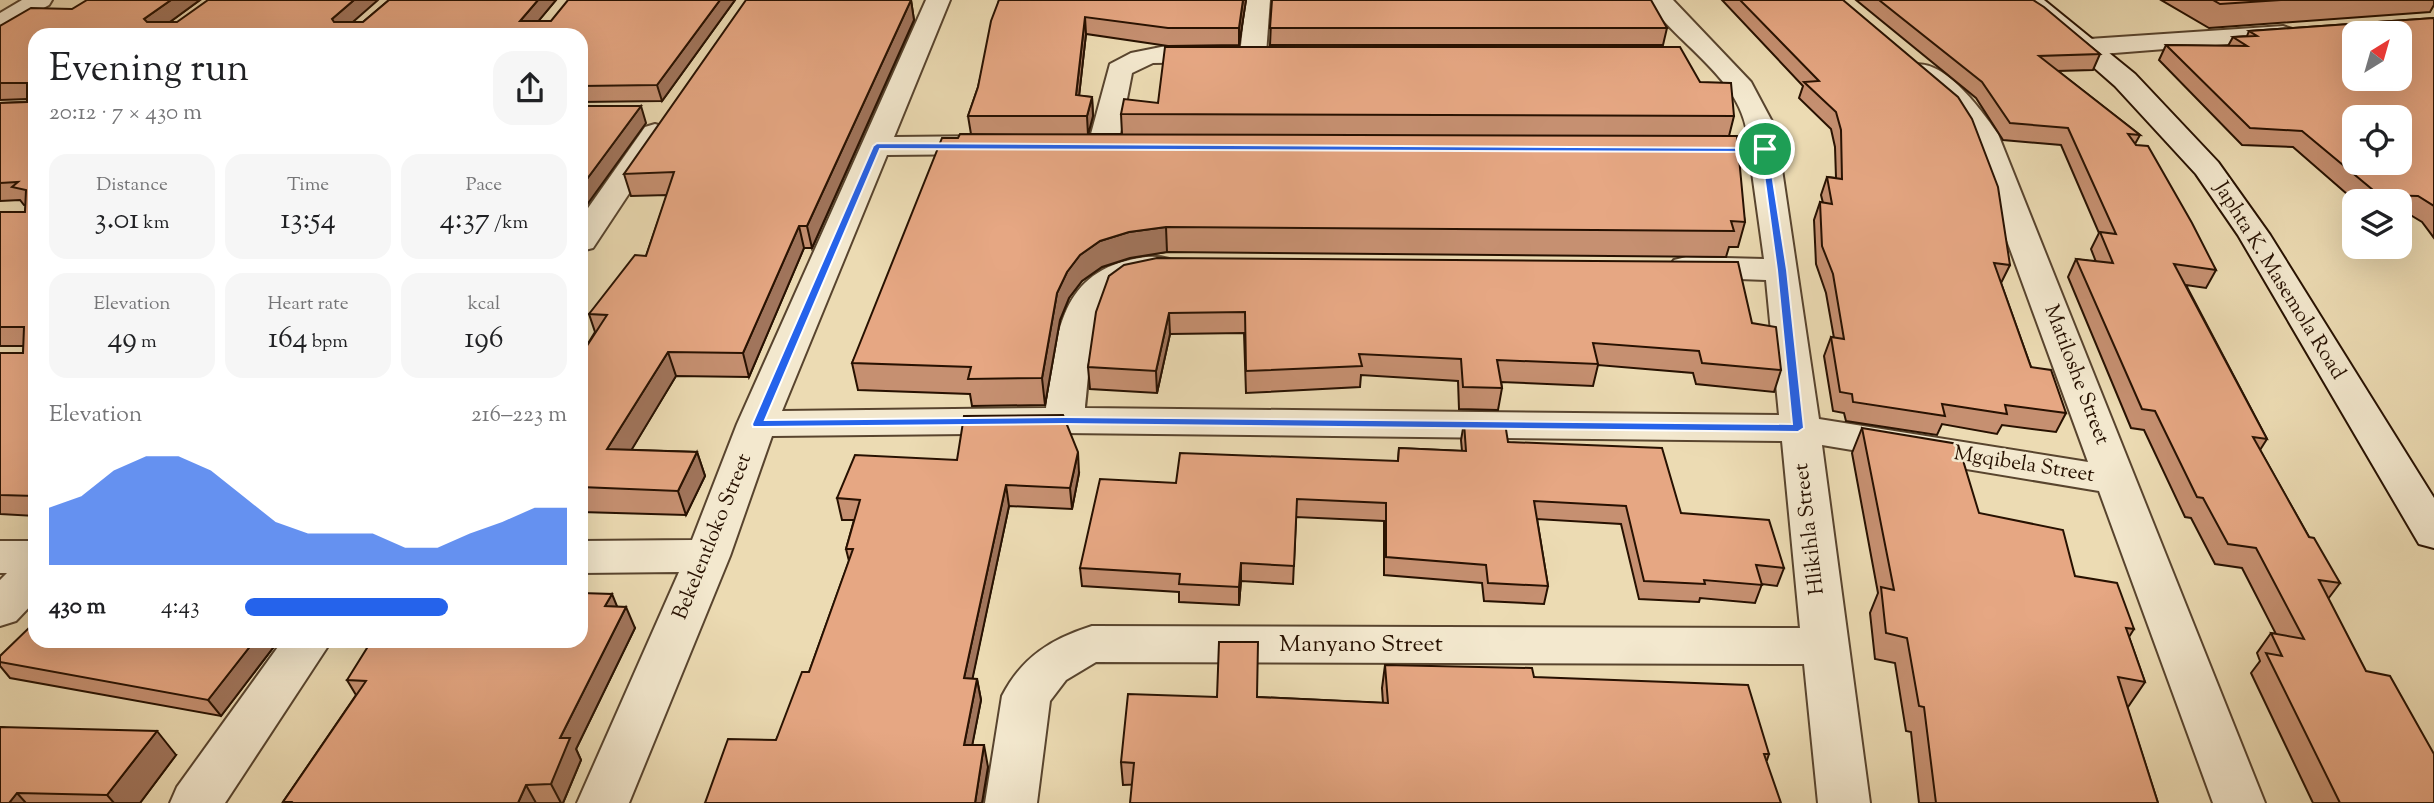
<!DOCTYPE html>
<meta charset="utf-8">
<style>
:root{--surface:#fff;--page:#f6f6f6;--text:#202124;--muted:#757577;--accent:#2563eb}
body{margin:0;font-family:"Sorts Mill Goudy",serif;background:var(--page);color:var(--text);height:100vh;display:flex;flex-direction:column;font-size:26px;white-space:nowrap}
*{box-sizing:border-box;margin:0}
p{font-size:23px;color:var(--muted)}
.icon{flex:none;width:38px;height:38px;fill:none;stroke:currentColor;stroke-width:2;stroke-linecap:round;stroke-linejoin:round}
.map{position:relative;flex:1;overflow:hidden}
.drawer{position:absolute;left:28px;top:28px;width:560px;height:620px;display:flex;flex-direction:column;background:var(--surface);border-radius:21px;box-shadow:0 7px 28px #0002}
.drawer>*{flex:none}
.needle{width:46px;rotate:37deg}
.controls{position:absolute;left:2342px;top:21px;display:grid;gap:14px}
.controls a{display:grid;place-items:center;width:70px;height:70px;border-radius:14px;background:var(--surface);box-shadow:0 7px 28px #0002;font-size:35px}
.pin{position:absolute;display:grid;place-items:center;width:60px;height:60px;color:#fff;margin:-30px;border:4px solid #fff;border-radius:50%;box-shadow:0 2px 7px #0007}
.round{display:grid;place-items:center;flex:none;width:74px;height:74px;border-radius:21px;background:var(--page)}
.overview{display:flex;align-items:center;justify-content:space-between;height:119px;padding:0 21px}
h1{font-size:38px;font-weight:600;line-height:52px}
.stats{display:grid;grid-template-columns:repeat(3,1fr);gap:10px;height:119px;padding:7px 21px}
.stats div{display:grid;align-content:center;border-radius:18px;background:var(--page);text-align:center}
.stats b{font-size:30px;font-weight:600}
.stats small{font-size:19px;font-weight:400}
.stats p{font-size:19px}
.chart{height:196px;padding:14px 21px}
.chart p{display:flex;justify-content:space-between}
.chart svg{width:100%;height:126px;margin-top:7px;fill:var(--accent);opacity:.7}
ul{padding:0 21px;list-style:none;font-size:23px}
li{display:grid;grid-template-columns:112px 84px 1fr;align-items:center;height:52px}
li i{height:18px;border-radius:9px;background:var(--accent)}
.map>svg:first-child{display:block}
</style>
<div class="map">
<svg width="2434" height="803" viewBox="0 0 2434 803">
<rect width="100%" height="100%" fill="#ecdbb3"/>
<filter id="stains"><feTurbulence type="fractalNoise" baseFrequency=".00286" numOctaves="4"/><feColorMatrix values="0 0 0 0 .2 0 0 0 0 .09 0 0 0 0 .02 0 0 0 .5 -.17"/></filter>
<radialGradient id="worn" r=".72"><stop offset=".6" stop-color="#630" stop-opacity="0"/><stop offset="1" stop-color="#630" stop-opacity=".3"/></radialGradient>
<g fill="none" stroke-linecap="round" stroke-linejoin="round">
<g stroke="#58442e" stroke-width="4">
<g id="street">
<path d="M22 0H52L49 5 0 31V13Z"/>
<path d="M926 0H950L894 137 992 136 1002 139 1007 145 1002 151 992 154 887 155 782 411 1046 408C1056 347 1055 279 1126 261 1141 257 1154 255 1169 259L1174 266 1169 273C1153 277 1136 277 1121 285 1091 302 1089 375 1085 408L1779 415 1766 280 1686 277 1674 274 1669 267 1674 260 1686 257 1764 259 1750 158 1676 155 1671 149 1676 143 1748 140C1743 78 1679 47 1647 0H1673L1751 82 1776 129 1819 419 2088 462 1968 134 1954 112 1909 71 1913 65C1944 58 1982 111 1998 134L2265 803H2213L2099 491 1822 445 1870 803H1818L1804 664 1096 662 1066 680 1050 701 1037 803H985L1002 696C1022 657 1051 639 1092 626L1800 628 1782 441 1064 433 772 436 730 556 629 803H577L679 572 581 573V541L692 540 737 424Z"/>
<path d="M1246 0H1270L1266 54 1262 60H1244L1240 54Z"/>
<path d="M2283 26 2292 29 2296 34 2292 39 2089 55 2080 53 2076 47 2080 41 2089 39Z"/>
<path d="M1166 46 1226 48 1230 54 1226 60 1217 62 1153 63 1132 73 1118 145 1113 151 1103 154 1093 151 1088 145 1110 64 1131 53Z"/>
<path d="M655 124 665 127 669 133 593 248 581 251V218L645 127Z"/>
<path d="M0 541H35V601L16 621 0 626V580L7 573H0Z"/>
<path d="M283 640H332L225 803H170L177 787Z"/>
</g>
</g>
<g stroke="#271101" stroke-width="4">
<path id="secondary" d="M2017 0H2044L2135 74 2218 162 2270 235 2434 498V548L2419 544 2238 235 2196 174 2115 86Z"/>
</g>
<use href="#street" fill="#f3e8ce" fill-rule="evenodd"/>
<use href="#secondary" fill="#f3e8ce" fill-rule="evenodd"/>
</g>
<g fill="#c69071" stroke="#271101" stroke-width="2">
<path d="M200 0 170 22H363L389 0H556L538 21H551L735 0 662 101 581 102V35H35V516L0 514V353H23L24 346H0V212H25L26 205H24L20 200 0 201V103L27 102V99L0 100V26L72 9Z"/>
<path d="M911 0 914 20 812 248H804L749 377 676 376 631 450 697 452 705 476 686 515 581 512V355L595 332 589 314 646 256 667 195 631 196 624 174Z"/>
<path d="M999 0H1246L1239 45 1168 46 1086 34 1079 96 1092 97 1093 116 1088 134H1122L1121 114 1158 103 1700 82 1734 116 1729 136 1745 222 1738 247H1729L1726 257 1167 252 1130 258 1102 267 1082 281 1069 298 1060 320 1045 405 972 406 970 394 858 390 852 363 958 138 971 134 968 116 978 87Z"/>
<path d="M1272 0 1667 28 1663 45H1270Z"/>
<path d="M1722 0H1843L2010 265 2001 283 2031 367 2066 413 2056 432 2002 425 1997 434 1942 424 1937 435 1846 421 1844 413 1833 411 1824 356 1831 337 1834 338 1826 293 1816 264 1814 220 1820 202 1823 203 1821 195 1827 177 1836 178 1835 147 1831 129 1799 98 1803 86Z"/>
<path d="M1856 0H2033L2100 54 2093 70 2058 71 2140 135 2135 144 2216 270 2206 288 2186 285 2267 439 2260 450 2309 537 2340 583 2328 599 2434 803H2313L2251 673 2260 661 2257 653 2271 633 2276 634 2242 568 2215 564 2191 518 2185 517 2144 430 2131 428 2068 277 2076 259 2096 262 2091 249 2099 233 2061 145 2003 140 1976 98Z"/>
<path d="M2161 0H2434V5L2430 12 2209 28Z"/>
<path d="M2434 18V238L2422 222 2407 213H2399V201H2355L2293 147 2242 145 2159 60 2166 45 2228 46 2233 37 2247 36 2249 31Z"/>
<path d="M1109 276 1752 323 1781 370 1774 392 1696 384 1693 373 1598 365 1593 386 1501 382 1502 388 1498 410 1459 409 1458 381 1361 375 1360 387 1246 393 1244 333 1170 334 1157 393 1090 389 1088 367Z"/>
<path d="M1464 423 1508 442 1681 513 1784 568 1777 586 1762 584 1755 603 1700 598 1699 602 1639 599 1621 524 1537 519 1548 586 1544 604 1484 601 1482 583 1384 575V521L1296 517 1293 584 1241 581 1239 605 1179 602V592L1082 586 1080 568 1176 483 1398 461 1399 448 1462 451 1461 440Z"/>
<path d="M1862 428 1979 513 2075 576 2134 629 2129 637 2145 682 2128 707H2127L2158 803H1919L1911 732 1906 731 1895 663 1875 659 1870 613 1878 593 1852 453Z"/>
<path d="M1079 473 1072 509 1009 506 972 679H977L981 700 972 745 988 767 982 803H705L776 740 809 672 849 561 846 549 854 520H842L837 498Z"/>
<path d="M617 607 635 628 576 749 581 760 563 803H284L283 802 356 695 347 680Z"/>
<path d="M279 640 221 716 10 678 0 666V656Z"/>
<path d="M1385 665 1534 677 1769 754 1767 760 1123 785 1121 762 1217 697H1257L1383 703 1382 688Z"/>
<path d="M0 727 176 755 140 803H0Z"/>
</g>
<g fill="#a1755c" stroke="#271101" stroke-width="2">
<path d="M171 0H200L152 35 144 19Z"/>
<path d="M354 0H378L338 35 332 19Z"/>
<path d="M538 0H556L527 35 520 21Z"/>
<path d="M720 0H735L662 101 657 85Z"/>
<path d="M911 0 914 20 812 248 807 226Z"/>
<path d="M1243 0H1246L1239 45V28Z"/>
<path d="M1085 17 1086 34 1077 114 1076 95Z"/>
<path d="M1092 97 1093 116 1088 135 1087 116Z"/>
<path d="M641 106 646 123 581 213V187Z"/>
<path d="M799 226 804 248 749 377 743 353Z"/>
<path d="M1166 227 1167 252 1130 258 1102 267 1082 281 1069 298 1060 320 1045 405 1042 378 1057 293 1067 272 1080 255 1100 241 1129 232Z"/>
<path d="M1169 313 1170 334 1157 393 1156 371Z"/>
<path d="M668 352 676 376 617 474 607 449Z"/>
<path d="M697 452 705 476 686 515 678 491Z"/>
<path d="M1078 452 1079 473 1072 509 1070 488Z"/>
<path d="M1006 485 1009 506 968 700 964 678Z"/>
<path d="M1241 563V581L1239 605V587Z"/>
<path d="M612 594 621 616 605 606Z"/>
<path d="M626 607 635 628 576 749 581 760 563 803H561L551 784 560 738Z"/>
<path d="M255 640H279L221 716 208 700Z"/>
<path d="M977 679 981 700 968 767 964 745Z"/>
<path d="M157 731 176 755 140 803H114L107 795Z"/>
<path d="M984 745 988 767 982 803H975Z"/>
<path d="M526 785 536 803H518Z"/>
<path d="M17 793 26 803H9Z"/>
</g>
<g fill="#e6a783" stroke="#271101" stroke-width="2" fill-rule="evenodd">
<path d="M87 0H171L144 19 147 22H177L208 0H354L332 19 334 22H363L389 0H538L520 21H551L568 0H720L657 85 581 86V35H35V496L0 495V353H23L24 327H0V212H25L26 190 12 187 18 182 0 183V103L27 102V83H0V26L31 8 72 9Z"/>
<path d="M746 0H911L807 226H799L743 353 668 352 607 449 697 452 678 491 581 487V355L607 315 589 314 635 255 646 256 674 172 624 174Z"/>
<path d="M999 0H1243L1239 28H1168L1085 17 1076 95 1092 97 1087 116H968L978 87 991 21Z"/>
<path d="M1272 0H1651L1667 28H1270Z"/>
<path d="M1740 0H1843L1958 97 1972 119 1998 187 2010 265 1994 263 2031 367 2051 370 2066 413 2005 405 2007 414 1942 404 1945 416 1853 402 1852 394 1840 392 1831 337 1844 339 1833 274 1822 246 1820 202 1832 204 1827 177 1842 179 1841 130 1836 112 1804 82 1819 81Z"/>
<path d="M1879 0H2033L2044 7 2100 54 2039 56 2140 135 2128 134 2136 145 2148 146 2192 223 2216 270 2174 264 2267 439 2253 437 2309 537 2314 538 2340 583 2319 580 2366 671 2390 676 2434 754V803H2340L2266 653 2282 656 2271 633 2304 639 2256 548 2228 544 2203 498 2197 497 2155 411 2142 409 2076 259 2113 263 2100 232 2116 234 2068 128 2010 123 1982 82Z"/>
<path d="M2213 0H2281L2220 4Z"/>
<path d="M2434 18V206L2418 196 2379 195 2302 131 2250 128 2166 45 2247 46 2233 37 2257 36 2249 31ZM2354 33H2399V79H2354ZM2354 117H2399V163H2354Z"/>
<path d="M1165 47H1680L1700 82 1731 83 1734 116 1121 114 1124 99 1158 103Z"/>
<path d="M581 106H641L581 187Z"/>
<path d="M960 134 1737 136 1745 222 1731 221 1734 231 1166 227 1129 232 1100 241 1080 255 1067 272 1057 293 1042 378 968 379 971 367 852 363 942 138H958Z"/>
<path d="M1157 258 1738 262 1752 323 1776 327 1781 370 1702 363 1699 351 1593 343 1598 364 1497 360 1502 388 1463 387 1461 359 1359 354 1362 366 1246 371 1245 312 1169 313 1156 371 1088 367 1096 312 1109 276 1124 265Z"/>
<path d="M1063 415 1078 452 1070 488 1006 485 964 678 977 679 964 745H984L975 803H705L728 739 776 740 802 672H809L853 549H846L860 500 837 498 855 455 957 460 964 416Z"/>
<path d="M1464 423H1505L1508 442 1662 448 1681 513 1769 520 1784 568 1756 565 1762 585 1704 580 1705 584 1644 581 1626 506 1534 501 1548 586 1488 583 1486 565 1386 557V503L1297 499 1294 566 1241 563 1239 587 1179 584 1180 574 1080 568 1100 479 1176 483 1180 453 1398 461 1399 448 1466 451Z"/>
<path d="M1862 428 1958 444 1979 513 2063 530 2075 576 2117 583 2134 629 2126 628 2145 682 2118 677 2158 803H1936L1924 707 1919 706 1907 638 1886 633 1881 587 1894 590Z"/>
<path d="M581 593 612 594 605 606 626 607 560 738H570L551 784 526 785 518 803H290L291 802H283L366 681 347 680 372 640H581Z"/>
<path d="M35 622V640H255L208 700 0 662V656Z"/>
<path d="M1219 642H1258L1257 697 1388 703 1385 665 1532 668 1534 677 1748 685 1769 754H1764L1781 803H1130L1134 763 1121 762 1128 694 1217 697Z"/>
<path d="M0 727 157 731 107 795 17 793 9 803H0Z"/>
</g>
<path fill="#2563eb" stroke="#fff" stroke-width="2" fill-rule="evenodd" d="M877 143 1768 148 1787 270 1804 428 1798 432 1064 424 753 427 752 424 873 146ZM880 149 1761 152 1777 270 1792 424 1064 417 765 420Z"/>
<g text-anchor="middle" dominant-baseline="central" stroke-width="5" stroke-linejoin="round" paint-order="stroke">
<g font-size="21" fill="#271101" stroke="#f3e8ce">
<text transform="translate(2279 281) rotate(58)">Japhta K. Masemola Road</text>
<text transform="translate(2076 375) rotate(69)">Matiloshe Street</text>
<text transform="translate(2024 465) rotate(9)">Mgqibela Street</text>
<text transform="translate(1810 529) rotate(-97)">Hlikihla Street</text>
<text transform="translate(713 537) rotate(-68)">Bekelentloko Street</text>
</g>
<g font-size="24" fill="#271101" stroke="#f3e8ce">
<text x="1361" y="645">Manyano Street</text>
</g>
</g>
<rect width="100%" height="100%" filter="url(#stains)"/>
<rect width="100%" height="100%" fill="url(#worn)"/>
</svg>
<div class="controls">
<a><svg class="needle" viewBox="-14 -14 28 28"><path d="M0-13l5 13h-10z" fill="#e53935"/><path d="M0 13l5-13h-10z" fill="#757577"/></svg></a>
<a><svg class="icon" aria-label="locate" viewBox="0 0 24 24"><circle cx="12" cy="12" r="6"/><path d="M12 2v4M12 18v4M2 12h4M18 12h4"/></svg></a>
<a><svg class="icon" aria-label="layers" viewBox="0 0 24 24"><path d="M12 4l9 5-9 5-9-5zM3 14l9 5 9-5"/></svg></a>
</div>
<div class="pin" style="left:1765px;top:149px;background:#1e9e55"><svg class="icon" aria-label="arrive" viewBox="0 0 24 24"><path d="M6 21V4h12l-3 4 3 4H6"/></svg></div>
<section class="drawer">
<div class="overview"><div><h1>Evening run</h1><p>20:12 · 7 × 430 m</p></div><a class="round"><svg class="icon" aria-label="share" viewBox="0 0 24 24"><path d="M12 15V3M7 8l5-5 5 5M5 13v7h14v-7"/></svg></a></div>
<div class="stats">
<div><p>Distance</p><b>3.01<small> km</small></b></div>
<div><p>Time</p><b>13:54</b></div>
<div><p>Pace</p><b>4:37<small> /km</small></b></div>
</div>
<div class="stats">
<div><p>Elevation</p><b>49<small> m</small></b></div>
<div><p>Heart rate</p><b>164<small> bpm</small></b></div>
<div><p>kcal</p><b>196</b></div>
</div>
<div class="chart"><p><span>Elevation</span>216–223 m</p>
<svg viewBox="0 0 160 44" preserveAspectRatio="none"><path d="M0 44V24L10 20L20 11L30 6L40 6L50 11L60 20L70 29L80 33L90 33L100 33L110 38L120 38L130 33L140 29L150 24L160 24V44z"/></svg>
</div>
<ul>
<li><b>430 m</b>4:43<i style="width:63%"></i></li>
</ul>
</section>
</div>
